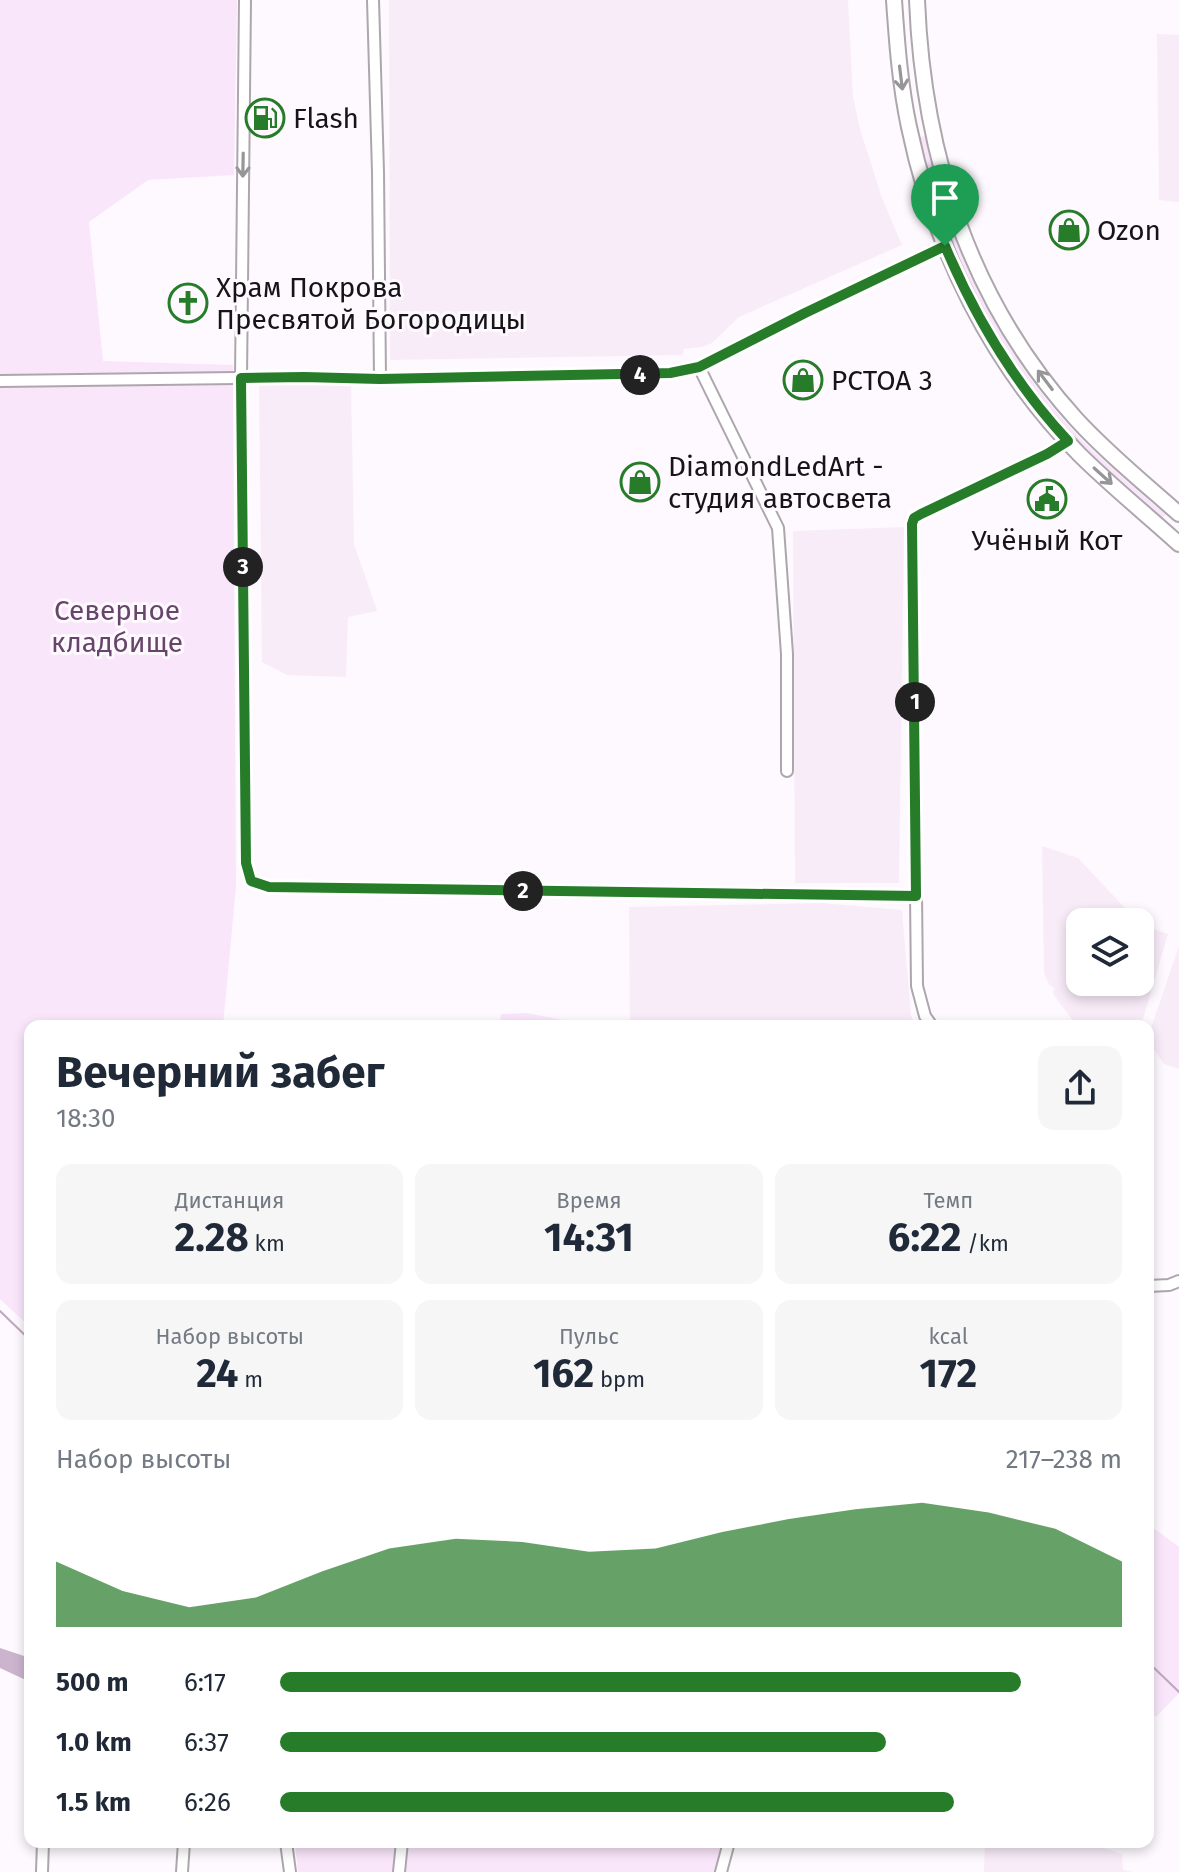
<!DOCTYPE html>
<html lang="ru">
<meta charset="utf-8">
<style>
:root{--surface:#fff;--page:#f6f6f7;--text:#1f2937;--muted:#747a83;--accent:#267c29}
body{margin:0;font-family:"Fira Sans",sans-serif;background:var(--page);color:var(--text);height:100vh;display:flex;flex-direction:column;font-size:30px;white-space:nowrap}
*{box-sizing:border-box;margin:0}
p{font-size:26px;color:var(--muted)}
.icon{flex:none;width:44px;height:44px;fill:none;stroke:currentColor;stroke-width:2;stroke-linecap:round;stroke-linejoin:round}
.map{position:relative;flex:1;overflow:hidden}
.drawer{position:absolute;left:24px;top:1020px;width:1130px;height:828px;display:flex;flex-direction:column;background:var(--surface);border-radius:16px;box-shadow:0 4px 12px #0003}
.drawer>*{flex:none}
.fabs{position:absolute;left:1066px;top:908px;display:grid;gap:16px}
.fabs a{display:grid;place-items:center;width:88px;height:88px;border-radius:16px;background:var(--surface);box-shadow:0 4px 12px #0003;font-size:40px}
.pin{position:absolute;display:grid;place-items:center;width:68px;height:68px;color:#fff;margin:-82px -34px;border-radius:50% 50% 50% 0;rotate:-45deg;box-shadow:0 0 8px #0007}
.pin .icon{rotate:45deg}
.km{position:absolute;width:40px;height:40px;margin:-20px;border-radius:50%;background:#222;color:#fff;font-size:22px;line-height:40px;text-align:center}
.round{display:grid;place-items:center;flex:none;width:84px;height:84px;border-radius:16px;background:var(--page)}
.headline{display:flex;align-items:center;justify-content:space-between;height:136px;padding:0 32px}
h1{font-size:44px;font-weight:700;line-height:60px}
.figures{display:grid;grid-template-columns:repeat(3,1fr);gap:12px;height:136px;padding:8px 32px}
.figures div{display:grid;align-content:center;border-radius:16px;background:var(--page);text-align:center}
.figures b{font-size:40px;font-weight:700}
.figures small{font-size:22px;font-weight:400}
.figures p{font-size:22px}
.chart{height:224px;padding:16px 32px}
.chart p{display:flex;justify-content:space-between}
.chart svg{width:100%;height:144px;margin-top:8px;fill:var(--accent);opacity:.7}
ul{padding:0 32px;list-style:none;font-size:26px}
li{display:grid;grid-template-columns:128px 96px 1fr;align-items:center;height:60px}
li i{height:20px;border-radius:10px;background:var(--accent)}
.map>svg:first-child{display:block}
</style>
<div class="map">
<svg width="1179" height="1872" viewBox="0 0 1179 1872">
<rect width="100%" height="100%" fill="#fef9fe"/>
<g fill="#f8ecf9">
<path d="M389 0H848L853 97 860 129 882 198 902 245 739 317 712 343 702 347 684 349 682 355 390 360Z"/>
<path d="M1157 34 1179 35V202L1159 200Z"/>
<path d="M259 383H351L354 544 377 611 348 617 346 677 287 675 262 662Z"/>
<path d="M904 527 899 883H795L793 531Z"/>
<path d="M1042 846 1078 858 1138 922H1080V982H1140V925L1168 934 1141 1026H1077L1053 994 1054 988 1049 984 1044 973Z"/>
<path d="M822 903 902 910 911 1016 916 1026H630L629 907Z"/>
<path d="M1179 946V1069L1164 1064 1148 1041V1037Z"/>
<path d="M985 1842H1084L1122 1854 1123 1870 1132 1872H984Z"/>
</g>
<g fill="#f9e6fb">
<path d="M0 0H237L234 175 148 180 89 222 103 361 233 365 236 887 223 1026H30V1327L0 1299Z"/>
<path d="M925 136C951 251 1004 363 1088 446 1113 470 1140 492 1166 515L1162 518C1136 495 1109 473 1084 449 1000 364 946 252 920 137Z"/>
<path d="M526 1013 594 1026H499L501 1014Z"/>
<path d="M1148 1524 1179 1547V1693L1157 1716H1148Z"/>
<path d="M295 1842H735L727 1872H298Z"/>
</g>
<path fill="#ccb4ce" d="M0 1648 30 1658V1682L0 1668Z"/>
<g fill="none" stroke-linecap="round" stroke-linejoin="round">
<g stroke="#bfa7c1" stroke-width="2">
<path d="M0 1311 30 1340"/>
<path d="M1148 1662 1179 1692"/>
</g>
<g stroke="#ada7ad" stroke-width="14">
<g id="minor">
<path d="M245 0 241 378 246 863 251 881 269 887 916 896"/>
<path d="M373 0 378 172 380 379"/>
<path d="M699 367 778 528 787 654V771"/>
<path d="M0 381 304 377 380 379 670 373 699 367 805 313 945 246"/>
<path d="M932 1026 925 1016 917 986 912 524 914 518 921 514 1047 454 1068 441"/>
<path d="M1148 1286 1169 1285 1179 1281"/>
<path d="M286 1842 290 1872"/>
<path d="M42 1872 43 1842"/>
<path d="M182 1872 184 1842"/>
<path d="M399 1872 402 1842"/>
<path d="M721 1872 729 1842"/>
</g>
</g>
<g stroke="#ada7ad" stroke-width="18">
<g id="major">
<path d="M894 0C897 43 900 85 909 127 934 248 992 366 1079 454 1110 485 1146 514 1179 544"/>
<path d="M917 0C923 155 970 302 1076 419 1107 453 1144 483 1179 514"/>
</g>
</g>
<use href="#minor" stroke="#fff" stroke-width="10"/>
<use href="#major" stroke="#fff" stroke-width="14"/>
</g>
<defs><path id="oneway-shaft" d="M-6 0H5M1.5-3L5.5 0L1.5 3" fill="none" stroke-width="1.6" stroke-linecap="round" stroke-linejoin="round" transform="scale(2)"/></defs>
<g stroke="#969597">
<use href="#oneway-shaft" transform="translate(901 78) rotate(83)"/>
<use href="#oneway-shaft" transform="translate(243 165) rotate(91)"/>
<use href="#oneway-shaft" transform="translate(1045 380) rotate(-127)"/>
<use href="#oneway-shaft" transform="translate(1103 476) rotate(42)"/>
</g>
<g fill="none" stroke-linecap="round" stroke-linejoin="round">
<g stroke="#fff" stroke-width="16">
<path id="route" d="M945 246C975 317 1015 384 1068 441L1047 454 921 514 914 518 912 524 916 896 269 887 251 881 246 863 241 378 304 377 380 379 670 373 699 367 805 313Z"/>
</g>
<use href="#route" stroke="#267c29" stroke-width="10"/>
</g>
<defs>
<g id="fuel-ring" transform="scale(2)"><circle r="9.5" fill="#fef9fe" stroke="#267c29" stroke-width="1.5"/><path d="M-5.5-6h7V0h2V4h1.3V-2.5L3-4.5l.8-.8L6-3V5H2.5V1h-1V6h-7ZM-4.2-4.7v3.2H.2V-4.7Z" fill="#267c29"/></g>
<g id="shop-ring" transform="scale(2)"><circle r="9.5" fill="#fef9fe" stroke="#267c29" stroke-width="1.5"/><path d="M-5-2.5h2.3a2.7 3.5 0 0 1 5.4 0H5L5.5 6h-11ZM-1.5-2.5h3a1.5 2.3 0 0 0-3 0Z" fill="#267c29"/></g>
<g id="church-ring" transform="scale(2)"><circle r="9.5" fill="#fef9fe" stroke="#267c29" stroke-width="1.5"/><path d="M-1.2-6h2.4v3.5h3.3v2.4h-3.3V6h-2.4V-.1h-3.3v-2.4h3.3Z" fill="#267c29"/></g>
<g id="civic-ring" transform="scale(2)"><circle r="9.5" fill="#fef9fe" stroke="#267c29" stroke-width="1.5"/><path d="M-.6-6.5H3V-4.5H.6V-3L4-1V1h2V6H-6V1h2V-1L-.6-3ZM-1.2 2.5V6h2.4V2.5Z" fill="#267c29"/></g>
</defs>
<g fill-rule="evenodd">
<use href="#fuel-ring" x="265" y="118"/>
<use href="#shop-ring" x="1069" y="230"/>
<use href="#church-ring" x="188" y="303"/>
<use href="#shop-ring" x="803" y="380"/>
<use href="#shop-ring" x="640" y="482"/>
<use href="#civic-ring" x="1047" y="499"/>
</g>
<g text-anchor="middle" dominant-baseline="central" stroke-width="6" stroke-linejoin="round" paint-order="stroke">
<g font-size="28" fill="#161417" stroke="#fef9fe" text-anchor="start">
<text x="293" y="118">Flash</text>
<text x="1097" y="230">Ozon</text>
<text x="216" y="287">Храм Покрова<tspan x="216" dy="32">Пресвятой Богородицы</tspan></text>
<text x="831" y="380">РСТОА 3</text>
<text x="668" y="466">DiamondLedArt -<tspan x="668" dy="32">студия автосвета</tspan></text>
<text x="1047" y="540" text-anchor="middle">Учёный Кот</text>
</g>
<g font-size="28" fill="#67446b" stroke="#fef9fe">
<text x="117" y="610">Северное<tspan x="117" dy="32">кладбище</tspan></text>
</g>
</g>
</svg>
<div class="fabs">
<a><svg class="icon" aria-label="layers" viewBox="0 0 24 24"><path d="M12 4l9 5-9 5-9-5zM3 14l9 5 9-5"/></svg></a>
</div>
<div class="pin" style="left:945px;top:246px;background:#1e9e55"><svg class="icon" aria-label="arrive" viewBox="0 0 24 24"><path d="M6 21V4h12l-3 4 3 4H6"/></svg></div>
<b class="km" style="left:915px;top:702px">1</b>
<b class="km" style="left:523px;top:891px">2</b>
<b class="km" style="left:243px;top:567px">3</b>
<b class="km" style="left:640px;top:375px">4</b>
<section class="drawer">
<div class="headline"><div><h1>Вечерний забег</h1><p>18:30</p></div><a class="round"><svg class="icon" aria-label="share" viewBox="0 0 24 24"><path d="M12 15V3M7 8l5-5 5 5M5 13v7h14v-7"/></svg></a></div>
<div class="figures">
<div><p>Дистанция</p><b>2.28<small> km</small></b></div>
<div><p>Время</p><b>14:31</b></div>
<div><p>Темп</p><b>6:22<small> /km</small></b></div>
</div>
<div class="figures">
<div><p>Набор высоты</p><b>24<small> m</small></b></div>
<div><p>Пульс</p><b>162<small> bpm</small></b></div>
<div><p>kcal</p><b>172</b></div>
</div>
<div class="chart"><p><span>Набор высоты</span>217–238 m</p>
<svg viewBox="0 0 160 44" preserveAspectRatio="none"><path d="M0 44V24L10 33L20 38L30 35L40 27L50 20L60 17L70 18L80 21L90 20L100 15L110 11L120 8L130 6L140 9L150 14L160 24V44z"/></svg>
</div>
<ul>
<li><b>500 m</b>6:17<i style="width:88%"></i></li>
<li><b>1.0 km</b>6:37<i style="width:72%"></i></li>
<li><b>1.5 km</b>6:26<i style="width:80%"></i></li>
</ul>
</section>
</div>
